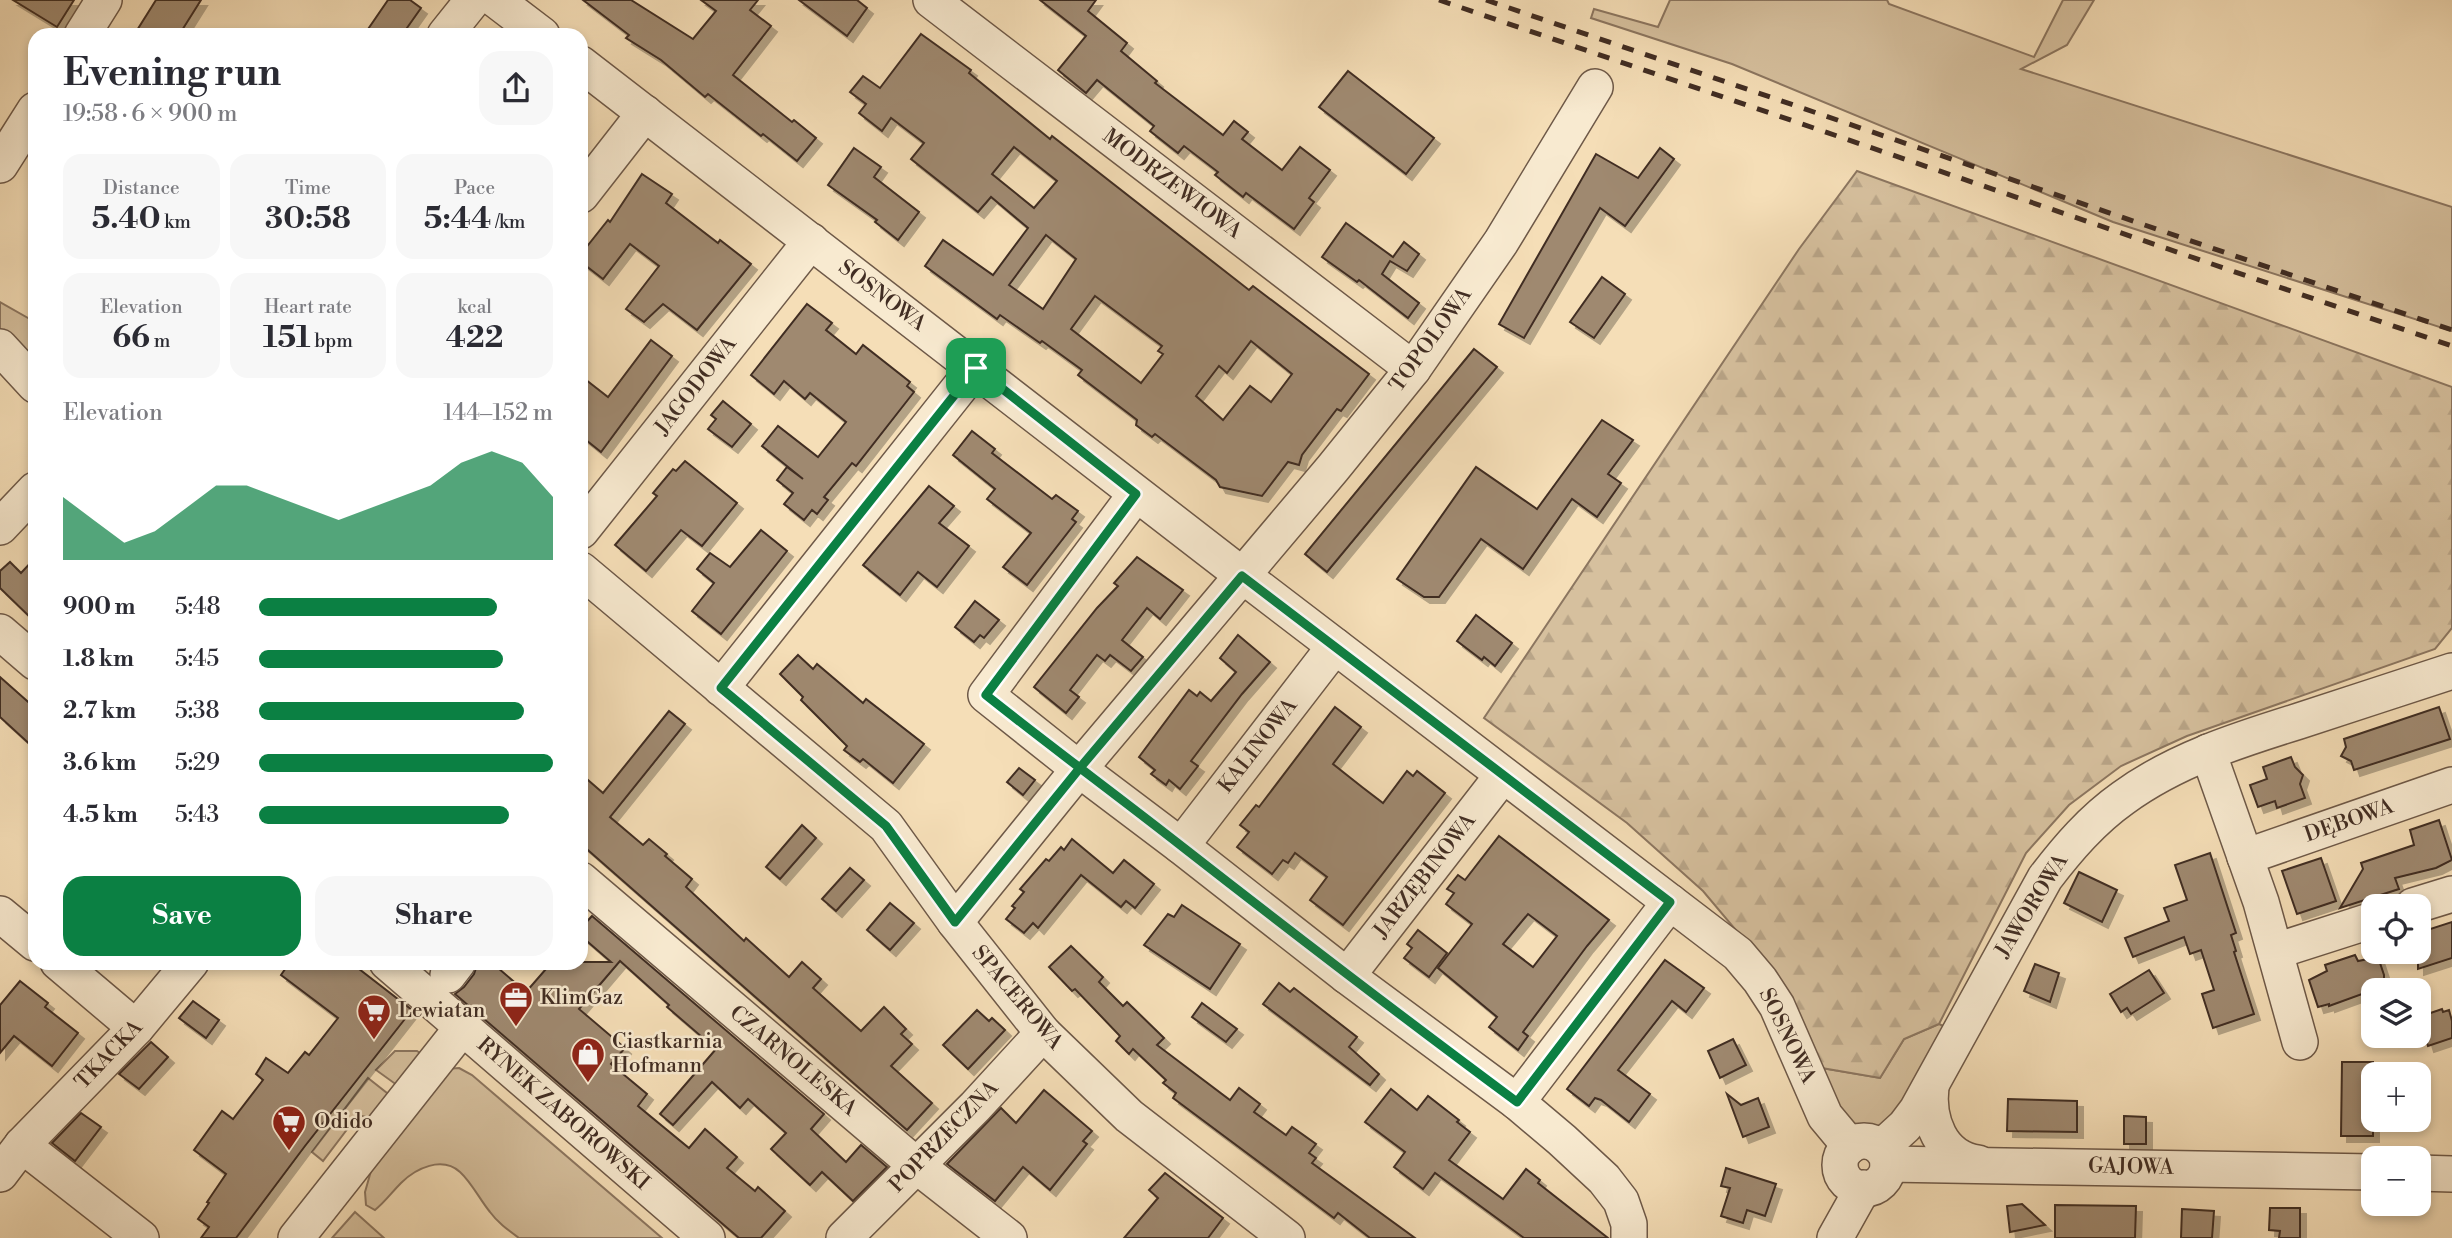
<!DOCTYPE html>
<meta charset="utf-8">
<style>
:root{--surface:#fff;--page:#f7f7f7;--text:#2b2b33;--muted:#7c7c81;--accent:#0b8043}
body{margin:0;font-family:"Libre Bodoni",serif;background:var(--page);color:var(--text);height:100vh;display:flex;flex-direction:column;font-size:26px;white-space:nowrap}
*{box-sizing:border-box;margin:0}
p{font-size:23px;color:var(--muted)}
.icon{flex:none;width:38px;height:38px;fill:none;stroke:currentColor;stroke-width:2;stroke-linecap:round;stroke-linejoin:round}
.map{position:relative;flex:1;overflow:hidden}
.details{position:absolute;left:28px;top:28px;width:560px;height:942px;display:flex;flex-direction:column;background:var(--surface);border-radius:21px;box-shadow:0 4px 10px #0003}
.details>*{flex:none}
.tools{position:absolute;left:2361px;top:894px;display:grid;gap:14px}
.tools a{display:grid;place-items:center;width:70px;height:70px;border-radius:14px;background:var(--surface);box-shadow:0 4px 10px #0003;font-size:35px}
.pin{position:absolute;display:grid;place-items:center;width:60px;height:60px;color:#fff;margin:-30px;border-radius:14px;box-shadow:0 4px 10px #0006}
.round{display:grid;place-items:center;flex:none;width:74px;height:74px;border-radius:21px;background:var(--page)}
.headline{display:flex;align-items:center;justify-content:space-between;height:119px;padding:0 35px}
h1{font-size:38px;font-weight:700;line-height:52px}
.metrics{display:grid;grid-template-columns:repeat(3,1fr);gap:10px;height:119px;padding:7px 35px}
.metrics div{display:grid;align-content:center;border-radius:18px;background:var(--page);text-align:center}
.metrics b{font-size:30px;font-weight:700}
.metrics small{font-size:19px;font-weight:400}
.metrics p{font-size:19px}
.chart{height:196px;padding:14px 35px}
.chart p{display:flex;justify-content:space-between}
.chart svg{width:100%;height:126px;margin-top:7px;fill:var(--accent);opacity:.7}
.cta{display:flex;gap:14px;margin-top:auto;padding:14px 35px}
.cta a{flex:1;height:80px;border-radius:21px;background:var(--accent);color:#fff;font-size:28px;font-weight:700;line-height:80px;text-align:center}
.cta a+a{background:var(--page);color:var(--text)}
ul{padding:0 35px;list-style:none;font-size:23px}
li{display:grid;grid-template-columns:112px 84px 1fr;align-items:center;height:52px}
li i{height:18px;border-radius:9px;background:var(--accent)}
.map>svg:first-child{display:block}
</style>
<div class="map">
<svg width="2452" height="1238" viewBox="0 0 2452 1238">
<defs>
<pattern id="forest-firs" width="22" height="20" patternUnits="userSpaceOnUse" patternTransform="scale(1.75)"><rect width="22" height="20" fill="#d6c09e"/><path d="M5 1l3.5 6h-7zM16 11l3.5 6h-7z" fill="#b9a588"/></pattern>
<filter id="shadow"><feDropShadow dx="6" dy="6" stdDeviation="0" flood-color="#0004"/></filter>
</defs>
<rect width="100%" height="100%" fill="#f5deb7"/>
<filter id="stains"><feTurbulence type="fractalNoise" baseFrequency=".00286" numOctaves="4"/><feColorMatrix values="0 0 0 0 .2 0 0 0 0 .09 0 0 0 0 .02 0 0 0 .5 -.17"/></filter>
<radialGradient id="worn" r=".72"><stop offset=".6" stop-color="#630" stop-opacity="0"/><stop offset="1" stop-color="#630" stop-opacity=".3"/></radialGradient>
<g fill="#d6c09e" stroke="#8c7660" stroke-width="2">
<path d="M1670 0H1887L1889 4 2034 57 2063 0H2094L2067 45 2021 69 2452 207V331L2113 222 1732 64 1591 18 1594 9 1658 27Z"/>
<path d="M0 302 35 322V385L0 347Z"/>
<path d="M1939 1024 1954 1031 1899 1116 1876 1129 1856 1128 1849 1124 1816 1067 1880 1078 1904 1039Z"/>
<path d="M395 1051H417L426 1057 401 1088 376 1070Z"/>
<path d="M459 1068 472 1075 662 1238H519C508 1230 498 1223 490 1212 480 1200 472 1183 460 1172 442 1156 416 1168 401 1183 392 1192 385 1202 375 1210L366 1205 365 1192 373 1164 446 1069Z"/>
<path d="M368 1078 392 1097 375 1119 358 1115 323 1161 312 1152Z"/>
<path d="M355 1212 384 1238H332Z"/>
</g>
<path fill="url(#forest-firs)" stroke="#8c7660" stroke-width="2" d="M1857 171 2452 387V628L2435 649 2187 736 2121 766 2069 805 2026 853 1939 1024 1904 1039 1880 1078 1816 1067 1772 973 1703 891 1627 823 1484 718 1799 249Z"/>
<g fill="#9f8970" stroke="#412d23" stroke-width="2" fill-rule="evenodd" filter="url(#shadow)">
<path d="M13 0H74L57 27Z"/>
<path d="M156 0H201L179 35H134Z"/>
<path d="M388 0H410L421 8 402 35H364Z"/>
<path d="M583 0H631L693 39 716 11 701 0H758L750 10 771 26 733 75 792 122 794 120 816 138 797 161 763 134 761 136 708 94 705 97 661 60 626 38 629 35Z"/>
<path d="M799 0H857L867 8 847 36Z"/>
<path d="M1040 0H1096L1088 11 1127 43 1121 51 1157 81 1155 83 1223 135 1234 121 1248 132 1242 139 1282 170 1300 147 1330 170 1309 198 1314 202 1294 229 1246 193 1243 197 1215 175 1218 172 1184 146 1178 153 1150 131 1154 126 1097 80 1086 93 1058 70 1086 36Z"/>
<path d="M921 34 971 70 969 73 1050 139 1052 136 1249 290 1253 286 1369 374 1341 411 1337 409 1302 455 1299 465 1288 462 1262 496 1220 487 1216 480 1155 434 1152 437 1136 425 1137 420 1078 375 1082 370 1042 341 1040 343 1000 315 997 319 925 266 943 240 993 275 1028 228 991 197 978 212 911 159 924 143 891 118 882 131 859 113 866 104 850 92 863 76 880 88ZM1014 147 1057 181 1034 208 992 174ZM1046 235 1076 259 1043 309 1009 285ZM1095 296 1162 346 1158 351 1163 354 1141 383 1071 329ZM1251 341 1292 374 1271 402 1250 386 1223 420 1196 396 1219 366 1227 373Z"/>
<path d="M1348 71 1434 138 1406 174 1319 107Z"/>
<path d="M854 148 881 167 874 177 919 212 898 240 875 222 877 220 828 185Z"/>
<path d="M1660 148 1674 159 1625 226 1600 208 1524 338 1499 324 1596 154 1638 178Z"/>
<path d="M642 174 672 194 666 203 718 243 720 240 751 264 697 330 663 304 644 322 626 309 659 266 630 244 603 279 581 262V254L608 220 610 222Z"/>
<path d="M1346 223 1393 257 1404 242 1419 254 1407 271 1390 261 1382 274 1419 303 1408 318 1359 280 1357 282 1322 257Z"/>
<path d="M1602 277 1625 294 1594 338 1570 322Z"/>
<path d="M807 304 832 323 826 330 856 354 863 345 910 382 907 386 914 392 856 466 852 463 824 497 828 500 817 514 812 510 804 520 784 504 793 493 777 480 787 467 803 479 762 446 778 426 818 457 846 422 810 393 805 399 784 381 774 394 751 375Z"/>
<path d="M651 340 672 356 601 452 581 436V376L608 397Z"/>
<path d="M1474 349 1497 367 1327 572 1305 554Z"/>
<path d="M723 401 751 424 732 447 708 429 716 419 711 415Z"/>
<path d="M1602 420 1633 440 1608 474 1621 483 1597 517 1572 499 1523 569 1481 539 1439 597H1424L1397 579 1476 467 1537 509Z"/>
<path d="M972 431 995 449 992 453 1052 499 1056 495 1078 511 1072 519 1076 522 1027 585 1003 567 1031 533 987 499 995 489 953 455Z"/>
<path d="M685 461 737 503 702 546 681 530 646 571 615 545 657 496 653 493 673 469 676 471Z"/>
<path d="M929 486 954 506 939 523 969 546 937 587 918 572 900 595 863 565Z"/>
<path d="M761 530 787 551 721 634 692 611 714 583 697 569 710 553 730 567Z"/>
<path d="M1137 557 1183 590 1160 619 1147 608 1122 640 1143 657 1131 671 1110 655 1105 661 1097 655 1070 690 1079 697 1066 713 1034 687 1097 608 1118 586 1114 583Z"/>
<path d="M35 558V622L0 588V571L10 562 21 573Z"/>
<path d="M975 601 999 620 984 638 980 635 974 642 955 627Z"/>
<path d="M1476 615 1512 643 1495 666 1484 657 1482 660 1457 641Z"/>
<path d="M1238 635 1270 662 1242 694 1191 761 1198 766 1180 789 1169 780 1166 785 1151 774 1155 770 1139 757 1189 690 1197 696 1200 692 1211 701 1236 672 1220 658Z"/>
<path d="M798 655 813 669 817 664 863 703 866 699 924 744 893 783 863 759 860 762 844 750 847 746 801 700 803 697 780 674Z"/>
<path d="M0 677 35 708V749L0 717Z"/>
<path d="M1335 707 1361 727 1333 764 1362 787 1383 803 1407 771 1413 776 1417 771 1445 793 1343 925 1310 900 1327 877 1295 853 1288 863 1283 860 1272 874 1237 847 1249 832 1240 825 1256 805 1259 807Z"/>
<path d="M2439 707 2450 739 2354 770 2351 761 2341 756 2346 747 2344 739Z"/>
<path d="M669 711 685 724 610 817 643 845 649 839 667 854 665 856 692 879 686 887 744 941 746 938 789 977 802 962 821 979 813 988 861 1031 884 1007 906 1029 901 1034 912 1044 891 1066 932 1103 907 1130 581 844V774L603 793Z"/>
<path d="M2291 757 2295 767 2303 775 2300 784 2305 798 2277 808 2275 801 2258 807 2250 785 2267 779 2263 767Z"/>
<path d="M1019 768 1035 780 1023 795 1007 782Z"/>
<path d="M2439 820 2452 860 2436 868 2395 878 2399 889 2340 908 2363 869 2361 863 2414 845 2410 830Z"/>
<path d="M802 825 816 838 780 879 766 867Z"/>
<path d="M1499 836 1609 920 1587 946 1523 1032 1528 1036 1518 1050 1489 1027 1497 1017 1438 968 1472 924 1446 904 1454 893 1447 889 1458 875 1465 880ZM1528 914 1557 936 1533 967 1503 944Z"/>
<path d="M1072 839 1113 873 1124 860 1154 884 1135 908 1126 901 1121 907 1081 875 1038 928 1033 923 1024 933 1006 919 1015 908 1012 906 1024 892 1020 889 1046 859 1049 861 1061 847 1064 850Z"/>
<path d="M2210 853 2236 933 2231 935 2236 951 2234 952 2254 1014 2213 1028 2202 994 2214 990 2201 950 2190 954 2184 937 2133 957 2125 938 2169 921 2164 908 2187 900 2175 865Z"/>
<path d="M2321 858 2336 901 2297 914 2282 871Z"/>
<path d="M850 868 864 880 836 911 822 899Z"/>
<path d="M2079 872 2117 890 2102 922 2064 903Z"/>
<path d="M890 903 914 923 890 950 867 930Z"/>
<path d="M1182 905 1240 944 1210 989 1144 945 1168 914 1174 917Z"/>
<path d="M592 916 824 1114 811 1129 846 1162 861 1145 887 1167 853 1201 822 1172 810 1185 771 1149 786 1133 748 1099 740 1108 712 1082 673 1125 660 1114 716 1049 667 1007 669 1005 620 961 579 1009 625 1048 611 1064 647 1094 638 1106 689 1148 705 1129 737 1157 727 1168 755 1191 758 1187 785 1211 761 1238H739L455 994 464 987 474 974 478 962H491L526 992 552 962H611L581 936V928Z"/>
<path d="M2452 922V958L2418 969V933Z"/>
<path d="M1418 930 1447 953 1429 977 1404 958 1412 948 1407 944Z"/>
<path d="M1071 946 1103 977 1099 982 1123 1006 1127 1002 1164 1038 1157 1045 1230 1100 1239 1088 1260 1104 1254 1112 1286 1135 1292 1127 1316 1144 1309 1153 1316 1158 1312 1163 1415 1238H1370L1338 1213 1334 1218 1173 1098 1176 1093 1163 1083 1166 1080 1133 1049 1129 1054 1116 1041 1120 1036 1075 989 1072 991 1049 967Z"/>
<path d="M2355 955 2358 961 2378 957 2384 975V990H2373L2329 1006V1004L2318 1007 2309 980 2327 971 2325 965Z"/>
<path d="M1665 960 1704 988 1686 1012 1672 1001 1618 1070 1650 1094 1629 1122 1601 1100 1595 1098 1589 1106 1567 1089Z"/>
<path d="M290 962H350L412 1010 305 1146 236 1238H201L209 1227 198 1219 209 1203 207 1202 226 1174 194 1150 222 1111 233 1119 263 1080 256 1074 266 1058 288 1073 305 1052 309 1055 338 1018 281 975Z"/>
<path d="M2035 964 2059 973 2050 1002 2024 991Z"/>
<path d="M2149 970 2164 993 2131 1014 2127 1008 2121 1012 2110 994Z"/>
<path d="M20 981 48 1003 45 1007 78 1033 52 1066 14 1036 0 1053V1005Z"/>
<path d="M1279 983 1290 992 1294 988 1357 1037 1349 1047 1379 1074 1370 1085 1263 1004Z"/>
<path d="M193 1001 219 1020 206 1038 179 1018Z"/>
<path d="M1202 1003 1237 1029 1226 1042 1192 1017Z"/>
<path d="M2442 1009 2443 1012 2449 1010 2452 1021V1038L2428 1046 2419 1017Z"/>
<path d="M977 1010 989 1021 992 1018 1005 1030 968 1069 943 1045Z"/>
<path d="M1733 1039 1746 1065 1720 1078 1708 1051Z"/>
<path d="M151 1042 168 1057 139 1089 119 1074Z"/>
<path d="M2342 1062H2373V1136H2341Z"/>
<path d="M1391 1089 1417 1110 1428 1096 1459 1120 1457 1122 1470 1132 1449 1160 1503 1199 1526 1169 1540 1180 1538 1183 1608 1238H1524L1435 1173 1423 1189 1394 1167 1405 1152 1365 1122Z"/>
<path d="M1044 1090 1092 1131 1083 1141 1087 1144 1050 1190 1023 1167 995 1201 947 1164 1001 1108 1016 1123Z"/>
<path d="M1727 1094 1741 1105 1758 1098 1769 1127 1743 1137Z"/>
<path d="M2008 1099 2077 1101V1132L2007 1131Z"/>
<path d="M81 1113 101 1127 75 1161 52 1143Z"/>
<path d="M2124 1116 2146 1117V1144H2124Z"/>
<path d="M1726 1168 1776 1184 1765 1216 1747 1210 1743 1223 1721 1216 1730 1188 1721 1186Z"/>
<path d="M1165 1173 1223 1218 1208 1238H1124L1158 1198 1149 1190Z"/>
<path d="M2022 1204 2045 1225 2010 1232 2007 1206Z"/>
<path d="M2055 1205 2136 1206 2135 1238H2055Z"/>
<path d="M2270 1208H2300V1238H2279L2280 1231 2269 1230Z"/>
<path d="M2182 1209 2214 1211 2212 1238H2181Z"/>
</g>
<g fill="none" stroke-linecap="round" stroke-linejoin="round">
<g stroke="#6e5948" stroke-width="38">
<g id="minor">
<path d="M496 0 542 35"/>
<path d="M931 0 1413 369"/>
<path d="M82 35 104 0"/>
<path d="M445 35 473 0"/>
<path d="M581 64 1242 575 1738 954 1760 980 1777 1006 1825 1116 1850 1146"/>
<path d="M0 165 35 110"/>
<path d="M581 195 645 113"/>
<path d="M0 347 35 385"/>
<path d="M1136 494 986 695 1079 769 1181 846 1347 976 1517 1102 1562 1140 1604 1179 1621 1201 1629 1224V1238"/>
<path d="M0 527 35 490"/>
<path d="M581 531 811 241"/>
<path d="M581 570 886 826 955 922 1043 1033 1129 1116 1287 1238"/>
<path d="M0 632 35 662"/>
<path d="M721 688 976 367"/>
<path d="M2208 752 2261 902 2300 1042"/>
<path d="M1181 846 1335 646"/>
<path d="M2245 857 2452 785"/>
<path d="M581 880 917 1166 1009 1238"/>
<path d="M2413 906 2452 894"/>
<path d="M0 914 35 943"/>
<path d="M955 922 1079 769 1333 468 1413 369 1501 242 1595 87"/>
<path d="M2276 951 2373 920"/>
<path d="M58 962 136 1028"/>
<path d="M387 962 707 1238"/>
<path d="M448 975 458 962"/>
<path d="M1347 976 1503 775"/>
<path d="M1931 1086C1927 1119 1940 1158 1978 1163"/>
<path d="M1517 1102 1670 902"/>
<circle cx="1864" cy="1165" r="24"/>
<path d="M22 1145 141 1238"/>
<path d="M1881 1148 1905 1126 1917 1110 2045 878C2068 848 2092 820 2123 798 2175 760 2238 740 2299 721 2350 704 2401 688 2452 671"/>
<path d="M1888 1164 2373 1172"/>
<path d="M2418 1173 2452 1174"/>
<path d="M0 1174 22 1145 136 1028 191 962"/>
<path d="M296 1238 462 1028"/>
<path d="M844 1238 975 1107 1043 1033"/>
<path d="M1835 1238 1863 1188"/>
</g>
</g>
<use href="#minor" stroke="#f8ead0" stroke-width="35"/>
<g stroke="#412d23" stroke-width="5" stroke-dasharray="12 12" stroke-linecap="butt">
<path d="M1439 0 2452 346"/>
<path d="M1486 0 2452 330"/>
</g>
</g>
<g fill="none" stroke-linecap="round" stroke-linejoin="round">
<g stroke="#fff" stroke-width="14">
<path id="route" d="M976 368 721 688 886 826 955 922 1079 769 1242 576 1670 902 1517 1102C1405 1019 1294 934 1184 848 1118 796 1051 747 986 695L1136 494 976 368"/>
</g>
<use href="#route" stroke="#0b8043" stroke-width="9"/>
</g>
<defs>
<g id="office-pin" transform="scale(1.75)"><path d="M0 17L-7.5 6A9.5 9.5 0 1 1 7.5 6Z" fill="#8f2418" stroke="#f8ead0"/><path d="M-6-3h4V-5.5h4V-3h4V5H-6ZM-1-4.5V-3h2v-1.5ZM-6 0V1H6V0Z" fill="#fff"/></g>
<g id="supermarket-pin" transform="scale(1.75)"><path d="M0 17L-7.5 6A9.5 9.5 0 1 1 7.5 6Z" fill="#8f2418" stroke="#f8ead0"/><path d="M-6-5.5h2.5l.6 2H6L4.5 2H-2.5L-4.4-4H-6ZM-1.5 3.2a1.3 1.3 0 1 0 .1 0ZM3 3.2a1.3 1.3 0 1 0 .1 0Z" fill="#fff"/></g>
<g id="shop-pin" transform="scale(1.75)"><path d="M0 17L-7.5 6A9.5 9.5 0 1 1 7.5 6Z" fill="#8f2418" stroke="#f8ead0"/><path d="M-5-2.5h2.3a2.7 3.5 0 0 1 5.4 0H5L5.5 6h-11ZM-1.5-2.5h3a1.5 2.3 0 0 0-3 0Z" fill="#fff"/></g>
</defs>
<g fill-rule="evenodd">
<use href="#office-pin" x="516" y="998"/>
<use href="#supermarket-pin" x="374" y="1011"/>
<use href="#shop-pin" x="588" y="1054"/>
<use href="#supermarket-pin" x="289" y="1122"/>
</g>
<g text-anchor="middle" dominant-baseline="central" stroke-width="5" stroke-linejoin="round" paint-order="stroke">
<g font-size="21" fill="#412d23" stroke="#f8ead0">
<text transform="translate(1172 184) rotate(37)">MODRZEWIOWA</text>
<text transform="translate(882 296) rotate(37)">SOSNOWA</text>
<text transform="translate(1431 340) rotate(-54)">TOPOLOWA</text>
<text transform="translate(696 386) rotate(-52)">JAGODOWA</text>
<text transform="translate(1258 746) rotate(-52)">KALINOWA</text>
<text transform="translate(2349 821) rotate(-19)">DĘBOWA</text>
<text transform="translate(1425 876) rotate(-52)">JARZĘBINOWA</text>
<text transform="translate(2032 906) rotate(-58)">JAWOROWA</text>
<text transform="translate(1017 998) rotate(50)">SPACEROWA</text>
<text transform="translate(1787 1036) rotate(64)">SOSNOWA</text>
<text transform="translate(109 1055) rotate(-46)">TKACKA</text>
<text transform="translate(793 1061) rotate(40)">CZARNOLESKA</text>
<text transform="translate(563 1114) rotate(41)">RYNEK ZABOROWSKI</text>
<text transform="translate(944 1137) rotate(-46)">POPRZECZNA</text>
<text transform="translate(2131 1167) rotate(1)">GAJOWA</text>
</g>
<g font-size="21" fill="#412d23" stroke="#f8ead0" text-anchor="start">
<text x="540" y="998">KlimGaz</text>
<text x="398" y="1011">Lewiatan</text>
<text x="612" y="1042">Ciastkarnia<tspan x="612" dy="24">Hofmann</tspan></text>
<text x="314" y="1122">Odido</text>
</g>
</g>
<rect width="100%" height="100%" filter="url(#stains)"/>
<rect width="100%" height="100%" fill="url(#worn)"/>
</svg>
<div class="tools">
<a><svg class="icon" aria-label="locate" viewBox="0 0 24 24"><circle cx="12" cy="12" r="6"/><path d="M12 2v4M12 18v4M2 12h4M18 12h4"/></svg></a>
<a><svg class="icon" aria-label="layers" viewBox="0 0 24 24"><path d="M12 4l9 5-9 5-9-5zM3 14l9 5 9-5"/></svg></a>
<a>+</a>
<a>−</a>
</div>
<div class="pin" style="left:976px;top:368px;background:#1e9e55"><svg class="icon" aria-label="arrive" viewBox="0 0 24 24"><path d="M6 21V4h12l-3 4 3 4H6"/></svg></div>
<section class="details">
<div class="headline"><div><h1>Evening run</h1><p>19:58 · 6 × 900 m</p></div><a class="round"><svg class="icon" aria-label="share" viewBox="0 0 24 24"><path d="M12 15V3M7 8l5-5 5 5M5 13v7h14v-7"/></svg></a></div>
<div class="metrics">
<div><p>Distance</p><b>5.40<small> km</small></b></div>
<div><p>Time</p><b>30:58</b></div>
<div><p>Pace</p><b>5:44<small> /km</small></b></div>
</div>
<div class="metrics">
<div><p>Elevation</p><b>66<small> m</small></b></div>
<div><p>Heart rate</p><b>151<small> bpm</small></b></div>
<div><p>kcal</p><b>422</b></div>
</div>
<div class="chart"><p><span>Elevation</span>144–152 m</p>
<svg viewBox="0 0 160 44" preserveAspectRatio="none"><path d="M0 44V22L10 30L20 38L30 34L40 26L50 18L60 18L70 22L80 26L90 30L100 26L110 22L120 18L130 10L140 6L150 10L160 22V44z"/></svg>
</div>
<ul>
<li><b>900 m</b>5:48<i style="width:81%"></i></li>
<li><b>1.8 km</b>5:45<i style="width:83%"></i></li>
<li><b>2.7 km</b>5:38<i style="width:90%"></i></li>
<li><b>3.6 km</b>5:29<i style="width:100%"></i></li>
<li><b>4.5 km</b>5:43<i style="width:85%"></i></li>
</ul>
<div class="cta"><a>Save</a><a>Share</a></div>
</section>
</div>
